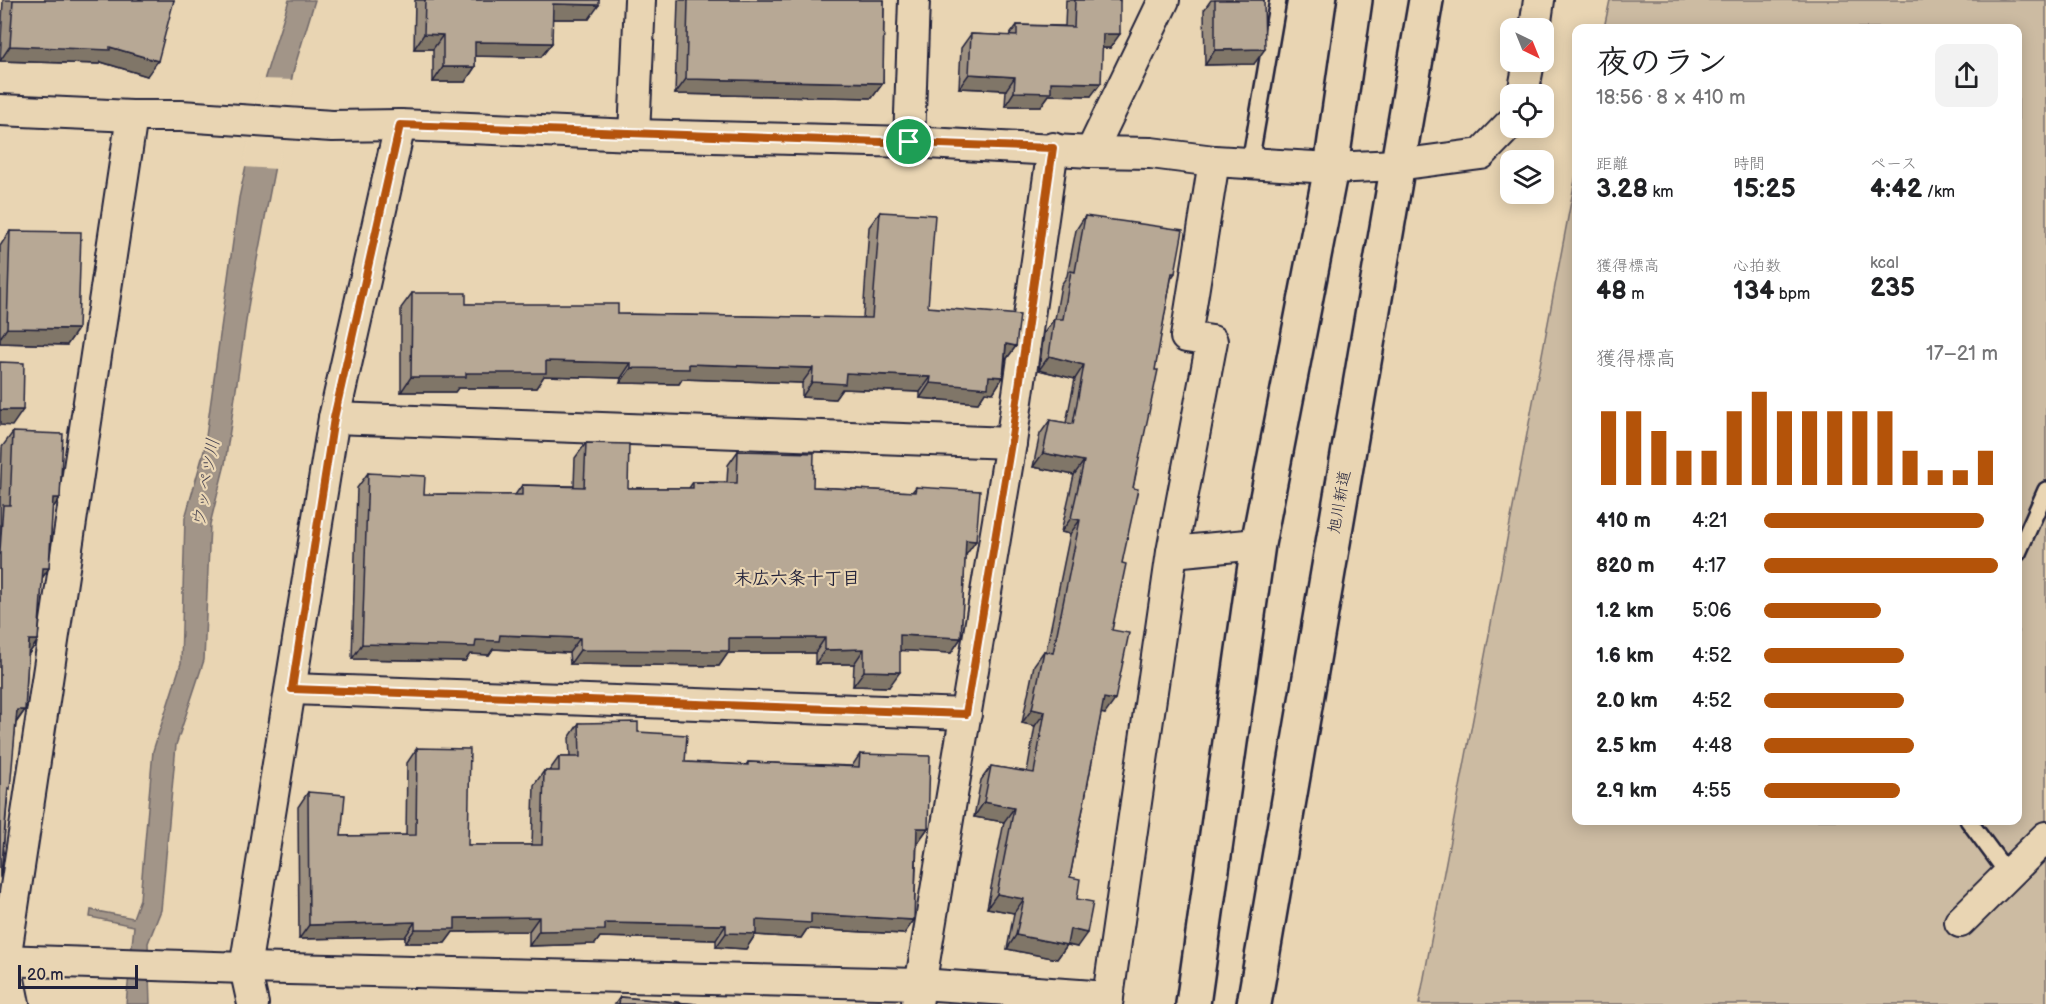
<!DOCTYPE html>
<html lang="ja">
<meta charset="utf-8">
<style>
:root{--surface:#fff;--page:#f2f2f2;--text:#202124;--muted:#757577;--accent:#b45309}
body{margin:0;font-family:"Balsamiq Sans","Klee One",sans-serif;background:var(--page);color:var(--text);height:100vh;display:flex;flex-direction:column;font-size:22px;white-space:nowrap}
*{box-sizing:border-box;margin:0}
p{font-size:20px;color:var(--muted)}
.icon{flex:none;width:33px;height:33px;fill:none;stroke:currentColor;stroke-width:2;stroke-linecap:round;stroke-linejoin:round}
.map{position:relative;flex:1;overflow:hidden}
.panel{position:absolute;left:1572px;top:24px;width:450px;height:801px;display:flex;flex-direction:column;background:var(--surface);border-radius:12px;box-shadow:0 3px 15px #0003}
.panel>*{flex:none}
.needle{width:39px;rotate:137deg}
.tools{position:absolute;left:1500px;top:18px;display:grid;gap:12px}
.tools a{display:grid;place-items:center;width:54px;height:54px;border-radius:12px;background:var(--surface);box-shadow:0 3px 15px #0003;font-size:30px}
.scale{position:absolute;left:18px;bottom:15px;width:120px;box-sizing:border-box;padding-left:6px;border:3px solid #22223b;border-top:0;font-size:16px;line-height:21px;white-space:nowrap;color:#22223b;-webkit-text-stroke:4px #e9d5b3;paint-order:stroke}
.pin{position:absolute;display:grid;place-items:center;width:51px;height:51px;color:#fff;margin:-26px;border:3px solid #fff;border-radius:50%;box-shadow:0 2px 6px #0007}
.round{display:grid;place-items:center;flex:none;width:63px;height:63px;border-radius:12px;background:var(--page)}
.summary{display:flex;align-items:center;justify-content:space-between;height:102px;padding:0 24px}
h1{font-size:33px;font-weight:600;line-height:45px}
.figures{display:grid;grid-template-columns:repeat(3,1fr);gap:9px;height:102px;padding:6px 24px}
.figures div{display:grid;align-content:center}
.figures b{font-size:26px;font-weight:600}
.figures small{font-size:16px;font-weight:400}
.figures p{font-size:16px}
.chart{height:168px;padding:12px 24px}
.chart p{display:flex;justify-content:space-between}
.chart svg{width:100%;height:108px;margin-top:6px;stroke:var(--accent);stroke-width:6}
ul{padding:0 24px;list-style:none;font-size:20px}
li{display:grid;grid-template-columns:96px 72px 1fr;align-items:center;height:45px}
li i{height:15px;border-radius:8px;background:var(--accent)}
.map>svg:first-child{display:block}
</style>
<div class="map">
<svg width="2046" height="1004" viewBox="0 0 2046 1004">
<rect width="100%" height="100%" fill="#e9d5b3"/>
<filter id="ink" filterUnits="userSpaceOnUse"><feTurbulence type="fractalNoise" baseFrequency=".0167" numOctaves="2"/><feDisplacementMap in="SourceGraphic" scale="12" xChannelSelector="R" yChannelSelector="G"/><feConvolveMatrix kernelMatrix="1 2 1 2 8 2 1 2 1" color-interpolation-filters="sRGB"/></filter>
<g filter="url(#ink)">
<path fill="#ccbba2" stroke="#776e6e" stroke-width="1.5" d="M1610 0H2046V1004H1419L1576 175V820H2018V28H1604Z"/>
<path fill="#a29588" stroke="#6f6769" stroke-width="1.5" d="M289 0H315L293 72 249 301 225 464 210 524 204 660 176 745 161 910 148 943 150 1004H126L134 926 90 917 91 910 133 918 140 899 153 751 181 663 185 518 204 451 239 198 265 77Z"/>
<path fill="#e9d5b3" d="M261 79 295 80 278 169 243 167Z"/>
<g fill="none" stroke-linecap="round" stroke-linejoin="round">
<g stroke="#22223b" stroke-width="20">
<g id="lane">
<path d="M1250 163 1278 0"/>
<path d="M2018 553 2046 490"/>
<path d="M1968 820 2008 874"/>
</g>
</g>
<g stroke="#22223b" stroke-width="34">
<g id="street">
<path d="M1535 28 1539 0"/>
<path d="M1523 94 1529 62"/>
<path d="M0 110 132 116H181L332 126 400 125 634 135 909 142 1091 152 1151 153 1214 161 1331 168 1397 165 1481 154 1510 124"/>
<path d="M634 135 640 0"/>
<path d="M909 142 914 0"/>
<path d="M1091 152 1164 0"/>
<path d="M334 418 1011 443"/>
<path d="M1172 552 1258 544"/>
<path d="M292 689 966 714"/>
<path d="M1960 922 2046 837"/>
<path d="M0 960 245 968 920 984 1108 997"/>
<path d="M14 1004 5 960 132 116"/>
<path d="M253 1004 245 968 334 418 400 125"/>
<path d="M917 1004 1011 443 1053 148"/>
<path d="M1107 1004 1172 552 1212 341 1186 337 1214 161"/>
</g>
</g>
<g stroke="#22223b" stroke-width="38">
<g id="highway">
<path d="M1193 1004 1258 544 1331 168 1355 0"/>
<path d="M1254 1004 1426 0"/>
</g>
</g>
<use href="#lane" stroke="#e9d5b3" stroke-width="15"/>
<use href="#street" stroke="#e9d5b3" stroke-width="30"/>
<use href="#highway" stroke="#e9d5b3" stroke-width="33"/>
</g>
<g fill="#9d9080" stroke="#22223b" stroke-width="1.5">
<path d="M3 0H174L147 76 101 62 100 64 0 61Z"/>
<path d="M415 0H599L589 19H552V43L541 57 475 56V67L465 82H433V49H414Z"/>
<path d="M678 0H884L883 83 872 98 675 94Z"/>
<path d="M1066 0H1120L1110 48H1102L1091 96 1049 95 1041 106H1005L1006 90 959 88 961 48 971 34 1009 36 1017 25 1065 26Z"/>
<path d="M1211 0H1264L1254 64 1205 65 1204 10Z"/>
<path d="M880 212 928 307 1016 346 1005 361 1003 377 993 393 985 392 978 403 920 398V392L842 389 835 399 802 397V383L682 379 679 384 620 383 621 378 544 376 536 388H458L455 392H401V308L412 293 466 304 618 314 863 318 869 227Z"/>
<path d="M1085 216 1175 273 1171 279 1133 488 1112 630 1105 714 1101 713 1070 877 1077 899V947L1067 945 1057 959 1007 949 1014 913 987 908 1004 822 974 817 981 780 991 766 1027 772 1035 726 1022 723 1034 665 1044 651H1046L1070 534 1061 532 1074 475 1033 467 1040 434 1050 420 1066 423 1075 379 1039 370 1044 333 1054 319H1055L1061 285 1067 276 1076 230Z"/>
<path d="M10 231 78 329 67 345 0 343V246Z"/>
<path d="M13 432 60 498 52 509 49 568 42 578 38 640 28 655 25 710 16 723 8 792 1 876 0 877V502L2 447Z"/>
<path d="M586 443 628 488H689L693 482H727L728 465 738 451 813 487 912 492 916 487 966 555H965L961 638 951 653 900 650 889 687 853 686 854 664H815V653H728L719 666 570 664 569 653 493 649 489 655 470 654 465 661 352 659 357 488 368 473 424 494 515 495 522 485 574 486 575 458Z"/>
<path d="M579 723 638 732 685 762 746 765 748 762 852 766 860 754 928 828 918 842H917L914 920 904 934 807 929 801 938 755 935 746 949 716 947V940L600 937 595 944 529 946V931L453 932 445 943H405V937L299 939 298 807 308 792 341 836 406 835 407 763 417 748 468 845H532L534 785 544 771H549L559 757H570L569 738Z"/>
<path d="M620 997 697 1004H615Z"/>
</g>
<g fill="#807668" stroke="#22223b" stroke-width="1.5">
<path d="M553 4 599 5 589 19H543Z"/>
<path d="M424 34 443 35 433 49H414Z"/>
<path d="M1103 34H1120L1110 48H1093Z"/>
<path d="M475 42 552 43 541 57 465 56Z"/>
<path d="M10 46 110 47 158 61 147 76 101 62 100 64 0 61Z"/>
<path d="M1265 49 1254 64 1205 65 1215 50Z"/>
<path d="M443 67H475L465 82H433Z"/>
<path d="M969 74 1015 77 1006 90 959 88Z"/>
<path d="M686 79 883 83 872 98 675 94Z"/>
<path d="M1051 82 1101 83 1091 96 1049 95 1041 106H1005L1014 92Z"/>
<path d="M7 328 78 329 67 345 0 343V338Z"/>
<path d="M1006 344 1016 346 1005 361Z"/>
<path d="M1049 356 1084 365 1075 379 1039 370Z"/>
<path d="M546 361 631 363 621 378 544 376 536 388H458L455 392H401L411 377 466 373Z"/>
<path d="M689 364 813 368 802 383 682 379 679 384 620 383 631 368Z"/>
<path d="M846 373 931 377 920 392 842 389 835 399 802 397 812 382Z"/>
<path d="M989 376 1003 377 993 393 985 392 978 403 920 398 930 383Z"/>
<path d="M0 410H23L12 426 0 425Z"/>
<path d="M1043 453 1084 461 1074 475 1033 467Z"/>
<path d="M53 498H60L49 513Z"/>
<path d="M1071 518 1080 520 1070 534 1061 532Z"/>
<path d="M966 540 976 541 966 555H956Z"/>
<path d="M43 568H49L38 584Z"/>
<path d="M500 635 580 638 569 653 493 649 489 655 470 654 465 661 352 659 362 644 476 640Z"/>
<path d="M900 635 961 638 951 653 890 650Z"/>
<path d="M729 638H825L815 653H728L719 666 570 664 580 650Z"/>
<path d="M29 640H38L28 655Z"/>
<path d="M864 649 854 664H815L825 650Z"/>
<path d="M864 671 900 672 889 687 853 686Z"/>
<path d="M1104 698 1115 700 1105 714 1095 712Z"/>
<path d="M1032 709 1045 712 1035 726 1022 723Z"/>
<path d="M17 710H25L14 725Z"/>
<path d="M984 802 1014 808 1004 822 974 817Z"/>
<path d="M917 828H928L918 842H907Z"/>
<path d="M997 894 1024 899 1014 913 987 908Z"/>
<path d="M811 914 914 920 904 934 807 929 801 938 755 935 746 949 716 947 726 933 756 920Z"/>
<path d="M539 917 529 931 453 932 445 943H405L415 929 455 918Z"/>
<path d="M415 922 405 937 299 939 309 925Z"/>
<path d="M605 923 726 925 716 940 600 937 595 944 529 946 539 931Z"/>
<path d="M1070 929 1087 933 1077 947 1060 943Z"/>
<path d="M1016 935 1067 945 1057 959 1007 949Z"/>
</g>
<g fill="#b7a895" stroke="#22223b" stroke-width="1.5">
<path d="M13 0H174L158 61 110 47V50L10 46Z"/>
<path d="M425 0H599V5L553 4 552 43 475 42V67H443V35L424 34Z"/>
<path d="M688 0H884L883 83 686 79Z"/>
<path d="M1075 0H1120V34H1103L1101 83 1051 82V93L1014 92 1015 77 969 74 971 34 1017 36V25L1074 27Z"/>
<path d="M1215 0H1264L1265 49 1215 50Z"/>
<path d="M880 212 935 215 928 307 1020 315 1016 346 1006 344 1003 377 989 376 988 388 930 383 931 377 846 373 845 384 812 382 813 368 689 364V369L631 368V363L546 361V373H466V377H411L412 293H466V304H618V314L872 318Z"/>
<path d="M1085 216 1183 230 1175 273H1172L1155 370H1158L1133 488 1138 489 1122 563 1126 564 1112 630 1129 633 1115 700 1104 698 1070 877 1080 879 1077 899 1093 902 1087 933 1070 929 1067 945 1016 935 1024 899 997 894 1014 808 984 802 991 766 1034 773 1045 712 1032 709 1044 651 1053 653 1080 520 1071 518 1084 461 1043 453 1050 420 1073 424 1084 365 1049 356 1054 319H1063L1071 271 1075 272Z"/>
<path d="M10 231 81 232 78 329 7 328Z"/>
<path d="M0 362 24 363 23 410H0Z"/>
<path d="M13 432 63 434 60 498H53L49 568H43L38 640H29L25 710H17L10 789 8 788 1 876H0V551L3 505H10Z"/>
<path d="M586 443 629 444 628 488H693V482L737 483 738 451 814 453 813 487 915 492 916 487 980 491 976 541 966 540 961 638 900 635V672L864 671V649L825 650V638H729V651L580 650V638L500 635 499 641 476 640 475 647 362 644 368 473 425 476 424 494 522 495V485L584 487Z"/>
<path d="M638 722V732L687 735 685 762 748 765V762L859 767 860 754 930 756 928 828H917L914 920 811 914V923L756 920V934L726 933V925L605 923V930L539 931V917L455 918V929H415V922L309 925 308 792 345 795 341 836 416 835 417 748 470 749 468 845H542L544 771H559V757H580L579 723Z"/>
<path d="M620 997 697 1004H619Z"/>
</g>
</g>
<g fill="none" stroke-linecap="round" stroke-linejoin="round" filter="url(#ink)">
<g stroke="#fff" stroke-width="12">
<path id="route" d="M400 125 1053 148 1011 443 966 714 292 689 334 418Z"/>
</g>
<use href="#route" stroke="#b45309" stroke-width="8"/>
</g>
<g text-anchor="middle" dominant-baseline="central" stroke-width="4.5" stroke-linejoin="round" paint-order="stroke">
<g font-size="16" fill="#22223b" stroke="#e9d5b3">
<text transform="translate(1340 502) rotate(-80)">旭川新道</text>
</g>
<g font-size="18" font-style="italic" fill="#484452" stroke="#e9d5b3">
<text transform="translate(206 483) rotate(-80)">ウッペツ川</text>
</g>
<g font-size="18" font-weight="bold" fill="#22223b" stroke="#e9d5b3">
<text x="797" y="578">末広六条十丁目</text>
</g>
</g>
</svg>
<div class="tools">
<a><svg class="needle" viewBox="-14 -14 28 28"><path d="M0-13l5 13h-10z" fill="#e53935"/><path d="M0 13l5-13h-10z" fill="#757577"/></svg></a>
<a><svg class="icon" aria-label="locate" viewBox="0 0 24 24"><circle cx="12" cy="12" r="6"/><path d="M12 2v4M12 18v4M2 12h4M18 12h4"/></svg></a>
<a><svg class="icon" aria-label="layers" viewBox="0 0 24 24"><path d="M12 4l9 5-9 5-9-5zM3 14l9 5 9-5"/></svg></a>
</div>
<div class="scale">20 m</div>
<div class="pin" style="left:909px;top:142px;background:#1e9e55"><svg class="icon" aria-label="arrive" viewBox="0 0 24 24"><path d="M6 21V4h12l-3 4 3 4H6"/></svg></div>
<section class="panel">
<div class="summary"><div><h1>夜のラン</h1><p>18:56 · 8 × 410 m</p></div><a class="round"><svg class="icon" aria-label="share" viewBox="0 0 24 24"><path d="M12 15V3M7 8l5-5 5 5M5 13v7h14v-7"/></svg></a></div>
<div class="figures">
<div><p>距離</p><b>3.28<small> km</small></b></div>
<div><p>時間</p><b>15:25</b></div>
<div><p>ペース</p><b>4:42<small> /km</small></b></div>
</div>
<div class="figures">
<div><p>獲得標高</p><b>48<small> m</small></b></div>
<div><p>心拍数</p><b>134<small> bpm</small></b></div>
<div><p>kcal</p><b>235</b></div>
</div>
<div class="chart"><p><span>獲得標高</span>17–21 m</p>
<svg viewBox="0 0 160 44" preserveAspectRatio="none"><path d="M5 44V14M15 44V14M25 44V22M35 44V30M45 44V30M55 44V14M65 44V6M75 44V14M85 44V14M95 44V14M105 44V14M115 44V14M125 44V30M135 44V38M145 44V38M155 44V30"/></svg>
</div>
<ul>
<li><b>410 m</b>4:21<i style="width:94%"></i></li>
<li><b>820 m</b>4:17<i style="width:100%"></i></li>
<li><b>1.2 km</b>5:06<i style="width:50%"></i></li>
<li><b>1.6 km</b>4:52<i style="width:60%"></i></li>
<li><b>2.0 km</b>4:52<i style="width:60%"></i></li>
<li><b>2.5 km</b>4:48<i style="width:64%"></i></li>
<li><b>2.9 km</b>4:55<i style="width:58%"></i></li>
</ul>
</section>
</div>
